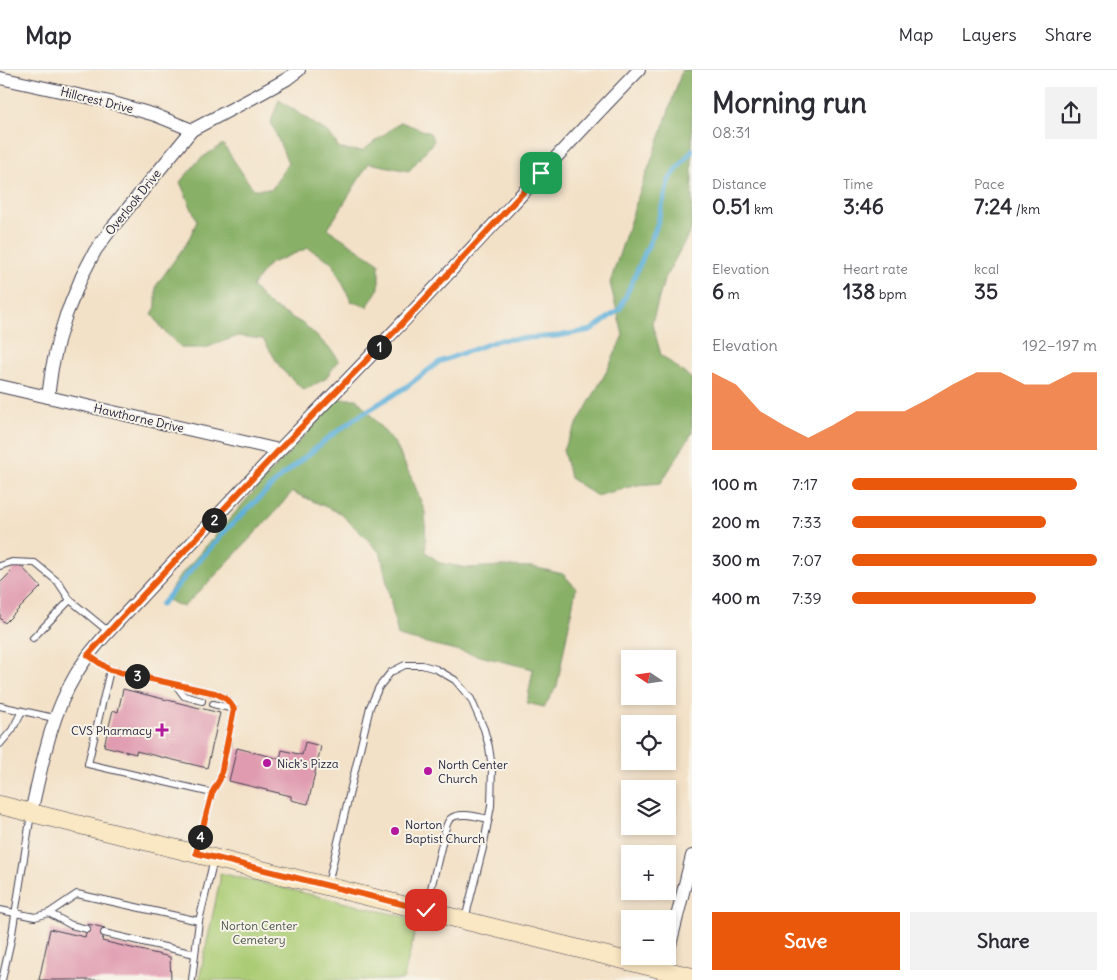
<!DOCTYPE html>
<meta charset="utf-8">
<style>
:root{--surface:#fff;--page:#f2f2f3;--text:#2b2b33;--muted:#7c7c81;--line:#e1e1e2;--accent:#ea580c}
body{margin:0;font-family:Delius,sans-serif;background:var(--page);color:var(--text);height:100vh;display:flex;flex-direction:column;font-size:19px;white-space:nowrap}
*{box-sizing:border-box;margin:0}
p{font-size:16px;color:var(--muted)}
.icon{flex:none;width:28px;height:28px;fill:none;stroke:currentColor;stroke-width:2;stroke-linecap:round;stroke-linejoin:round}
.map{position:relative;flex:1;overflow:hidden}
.side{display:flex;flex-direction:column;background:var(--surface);width:425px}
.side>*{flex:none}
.needle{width:32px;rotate:283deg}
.controls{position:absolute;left:621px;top:580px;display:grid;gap:10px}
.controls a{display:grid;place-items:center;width:55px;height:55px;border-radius:0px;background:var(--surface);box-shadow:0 2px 8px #0003;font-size:25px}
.pin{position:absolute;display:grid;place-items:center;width:42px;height:42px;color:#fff;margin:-21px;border-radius:10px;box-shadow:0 2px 8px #0006}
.km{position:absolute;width:25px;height:25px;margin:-12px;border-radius:50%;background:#222;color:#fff;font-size:14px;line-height:25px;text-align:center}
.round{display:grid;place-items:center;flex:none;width:52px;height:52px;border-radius:0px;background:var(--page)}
.summary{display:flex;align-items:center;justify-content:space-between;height:85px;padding:0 20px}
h1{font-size:28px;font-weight:700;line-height:38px}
.metrics{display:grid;grid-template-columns:repeat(3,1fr);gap:8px;height:85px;padding:5px 20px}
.metrics div{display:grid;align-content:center}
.metrics b{font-size:21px;font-weight:700}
.metrics small{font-size:14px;font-weight:400}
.metrics p{font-size:14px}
.chart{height:140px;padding:10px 20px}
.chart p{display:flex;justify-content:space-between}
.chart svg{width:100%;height:90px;margin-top:5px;fill:var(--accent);opacity:.7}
.primary-button{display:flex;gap:10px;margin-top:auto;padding:10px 20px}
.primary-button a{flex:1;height:58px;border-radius:0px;background:var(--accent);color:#fff;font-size:20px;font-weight:700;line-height:58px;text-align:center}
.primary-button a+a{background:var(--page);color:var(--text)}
ul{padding:0 20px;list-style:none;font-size:16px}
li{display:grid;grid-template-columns:80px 60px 1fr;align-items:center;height:38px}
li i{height:12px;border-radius:6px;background:var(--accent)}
header{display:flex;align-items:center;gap:30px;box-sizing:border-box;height:70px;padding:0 25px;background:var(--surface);border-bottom:1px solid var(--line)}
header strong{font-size:24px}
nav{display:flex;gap:28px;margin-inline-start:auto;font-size:18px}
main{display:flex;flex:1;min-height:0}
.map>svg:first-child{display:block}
</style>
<header>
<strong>Map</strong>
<nav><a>Map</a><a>Layers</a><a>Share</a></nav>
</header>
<main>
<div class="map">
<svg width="692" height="910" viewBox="0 0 692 910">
<rect width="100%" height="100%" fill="#f7f3e8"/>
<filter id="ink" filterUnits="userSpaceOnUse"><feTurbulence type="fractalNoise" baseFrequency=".02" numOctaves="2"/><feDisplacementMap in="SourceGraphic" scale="10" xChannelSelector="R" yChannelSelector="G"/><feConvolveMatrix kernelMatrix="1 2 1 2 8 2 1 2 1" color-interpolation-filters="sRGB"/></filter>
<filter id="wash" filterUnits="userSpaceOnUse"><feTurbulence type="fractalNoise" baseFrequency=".0096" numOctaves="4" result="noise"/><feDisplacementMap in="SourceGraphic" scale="20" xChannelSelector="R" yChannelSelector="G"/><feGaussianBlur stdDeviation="1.12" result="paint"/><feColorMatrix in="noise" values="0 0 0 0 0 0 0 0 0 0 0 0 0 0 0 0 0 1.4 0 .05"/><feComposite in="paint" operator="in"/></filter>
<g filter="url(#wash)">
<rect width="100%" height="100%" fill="#f3e1c7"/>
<path fill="#abcc74" stroke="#667758" d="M220 803 418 850 403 910H199L220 810Z"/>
<g fill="#88b066" stroke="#556950">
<path d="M682 0H692V158L664 210 652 253 661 285 692 309V363L661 413 637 415 597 426 570 408 563 379 609 297 623 265 610 213 639 124 661 64Z"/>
<path d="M279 30 330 64 340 79 362 81 401 52 430 63 434 71 409 101 369 93 328 159 379 193V218L367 237 351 231 332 192 308 178 269 194 252 216 268 234 305 255 332 281 339 290 325 309 304 320 282 300 263 269 238 266 205 278H182L164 261 152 244 156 237V216L188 171 197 151 180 112 200 89 223 74 253 119H272L288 93 271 52Z"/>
<path d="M338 329H357L396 375 415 416 425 442 426 482 440 493 468 498 502 496 533 497 563 504 576 518 557 616 544 637 527 633 533 599 398 566 381 484 366 468 340 443 292 422 274 443 208 513 183 537 165 529 179 507 247 429Z"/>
</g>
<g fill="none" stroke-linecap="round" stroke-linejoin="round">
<path stroke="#5fb0da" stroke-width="5" d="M161 535 224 462 282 406 332 365 362 344 406 317 439 292 499 270 558 266 591 260 620 239 656 158 669 110 692 80"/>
</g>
<g id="blocks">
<g fill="#e09bb0">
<path d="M19 494 41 517 5 553 0 548V513Z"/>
<path d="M123 619 220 643 207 698 136 681V684L104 676 113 640 118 642Z"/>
<path d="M305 672 321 676 308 734 291 730V726L229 711 237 678 280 689 282 680 302 685Z"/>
<path d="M88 854 105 858 102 871 170 887 171 910H39L50 859 85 867Z"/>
</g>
</g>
</g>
<g filter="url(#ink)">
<use href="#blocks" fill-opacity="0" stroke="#413f50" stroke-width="1"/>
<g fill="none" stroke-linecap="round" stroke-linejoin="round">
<g stroke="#413f50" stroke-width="8">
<g id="service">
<path d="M0 496 12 492 35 493 58 512 70 530 33 568"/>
<path d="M70 530 109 562"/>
<path d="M89 585 110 600 88 694 212 723"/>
<path d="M110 600 215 623C224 627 229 630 234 639L220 709 212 723 196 783"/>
<path d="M176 615 184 626 202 631"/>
<path d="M213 634 234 639"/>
<path d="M0 636 54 648"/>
<path d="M0 674 12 660 22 641"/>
<path d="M328 814 370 637 379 617 391 602 405 595H422L436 599 455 610 471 629 484 659 489 677 492 698 491 736 483 778 465 849"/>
<path d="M426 839 446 757C447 754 448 751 450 749 459 741 478 747 489 749"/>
<path d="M0 840 35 847 49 843 77 824 199 851"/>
<path d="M49 843 71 855 87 859"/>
<path d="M104 863 195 884"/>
<path d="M2 910 11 870 31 744"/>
<path d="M192 910 199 851 214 789"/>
</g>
</g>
<g stroke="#413f50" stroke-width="14">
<g id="minor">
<path d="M0 8 110 32 155 45 192 60"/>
<path d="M0 316 279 380"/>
<path d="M48 327 52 298 58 271 66 245 82 206 95 181 111 159 192 60 258 25 287 9 299 0"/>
<path d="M31 743C42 695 50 647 76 604 93 575 119 551 142 526 177 489 211 452 246 415 296 362 348 310 398 257 479 172 557 84 639 0"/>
<path d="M668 883 692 786"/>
</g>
</g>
<g stroke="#413f50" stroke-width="19">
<path id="secondary" d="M0 735 692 907"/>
</g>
<use href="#service" stroke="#fff" stroke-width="6"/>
<use href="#minor" stroke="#fff" stroke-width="12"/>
<use href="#secondary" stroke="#fae7c3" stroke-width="18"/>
</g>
</g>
<g fill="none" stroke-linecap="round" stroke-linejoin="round" filter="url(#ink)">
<g stroke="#fff" stroke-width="10">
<path id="route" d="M426 840 196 783 212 723 220 709 234 639C229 630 224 627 215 623L110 600 88 585 116 554 279 380 399 257 541 103"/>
</g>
<use href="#route" stroke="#ea580c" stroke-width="6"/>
</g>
<g fill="#b5179e" stroke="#f7f3e8" stroke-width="2">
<path d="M159.5 652.5h5v5h5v5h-5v5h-5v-5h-5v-5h5z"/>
<circle cx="267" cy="693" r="5"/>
<circle cx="428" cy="701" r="5"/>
<circle cx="395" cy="761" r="5"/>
</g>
<g text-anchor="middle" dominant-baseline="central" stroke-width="4" stroke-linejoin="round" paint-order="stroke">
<g font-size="12" fill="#22223b" stroke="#f7f3e8">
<text transform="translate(97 30) rotate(14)">Hillcrest Drive</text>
<text transform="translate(133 132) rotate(-51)">Overlook Drive</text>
<text transform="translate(139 348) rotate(13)">Hawthorne Drive</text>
</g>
<g font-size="12" fill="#22223b" stroke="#f7f3e8" text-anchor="start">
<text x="152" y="660" text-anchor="end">CVS Pharmacy</text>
<text x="277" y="693">Nick's Pizza</text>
<text x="438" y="694">North Center<tspan x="438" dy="14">Church</tspan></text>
<text x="405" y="754">Norton<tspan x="405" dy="14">Baptist Church</tspan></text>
</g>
<g font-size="12" fill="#4b554c" stroke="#f7f3e8">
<text x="259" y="855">Norton Center<tspan x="259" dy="14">Cemetery</tspan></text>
</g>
</g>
</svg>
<div class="controls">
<a><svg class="needle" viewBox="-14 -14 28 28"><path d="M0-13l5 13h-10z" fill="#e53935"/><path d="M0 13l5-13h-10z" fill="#7c7c81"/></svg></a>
<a><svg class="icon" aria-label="locate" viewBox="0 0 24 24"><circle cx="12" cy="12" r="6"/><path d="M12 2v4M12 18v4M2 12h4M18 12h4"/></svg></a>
<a><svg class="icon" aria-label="layers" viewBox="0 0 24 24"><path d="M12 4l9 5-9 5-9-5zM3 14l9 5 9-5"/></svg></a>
<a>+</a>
<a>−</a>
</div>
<div class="pin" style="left:541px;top:103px;background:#1e9e55"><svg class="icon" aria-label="arrive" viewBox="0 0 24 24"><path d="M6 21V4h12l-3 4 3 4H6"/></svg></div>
<div class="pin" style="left:426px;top:840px;background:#d93025"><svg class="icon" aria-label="check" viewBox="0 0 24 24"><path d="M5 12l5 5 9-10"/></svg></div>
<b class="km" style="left:379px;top:277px">1</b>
<b class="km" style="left:214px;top:450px">2</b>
<b class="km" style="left:137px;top:606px">3</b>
<b class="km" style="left:200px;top:767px">4</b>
</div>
<section class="side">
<div class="summary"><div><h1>Morning run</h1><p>08:31</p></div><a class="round"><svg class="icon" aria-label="share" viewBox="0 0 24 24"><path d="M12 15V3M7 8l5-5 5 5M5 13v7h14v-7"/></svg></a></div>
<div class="metrics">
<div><p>Distance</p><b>0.51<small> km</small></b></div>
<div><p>Time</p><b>3:46</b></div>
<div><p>Pace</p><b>7:24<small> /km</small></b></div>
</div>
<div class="metrics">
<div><p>Elevation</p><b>6<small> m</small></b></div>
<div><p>Heart rate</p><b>138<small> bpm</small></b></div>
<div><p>kcal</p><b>35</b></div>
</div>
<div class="chart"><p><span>Elevation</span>192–197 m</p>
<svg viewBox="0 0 160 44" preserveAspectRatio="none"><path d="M0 44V6L10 12L20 25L30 32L40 38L50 32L60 25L70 25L80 25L90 19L100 12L110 6L120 6L130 12L140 12L150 6L160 6V44z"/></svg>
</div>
<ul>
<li><b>100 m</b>7:17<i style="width:92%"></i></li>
<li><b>200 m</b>7:33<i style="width:79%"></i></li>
<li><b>300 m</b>7:07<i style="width:100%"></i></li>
<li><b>400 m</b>7:39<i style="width:75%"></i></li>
</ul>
<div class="primary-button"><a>Save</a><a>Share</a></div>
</section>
</main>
